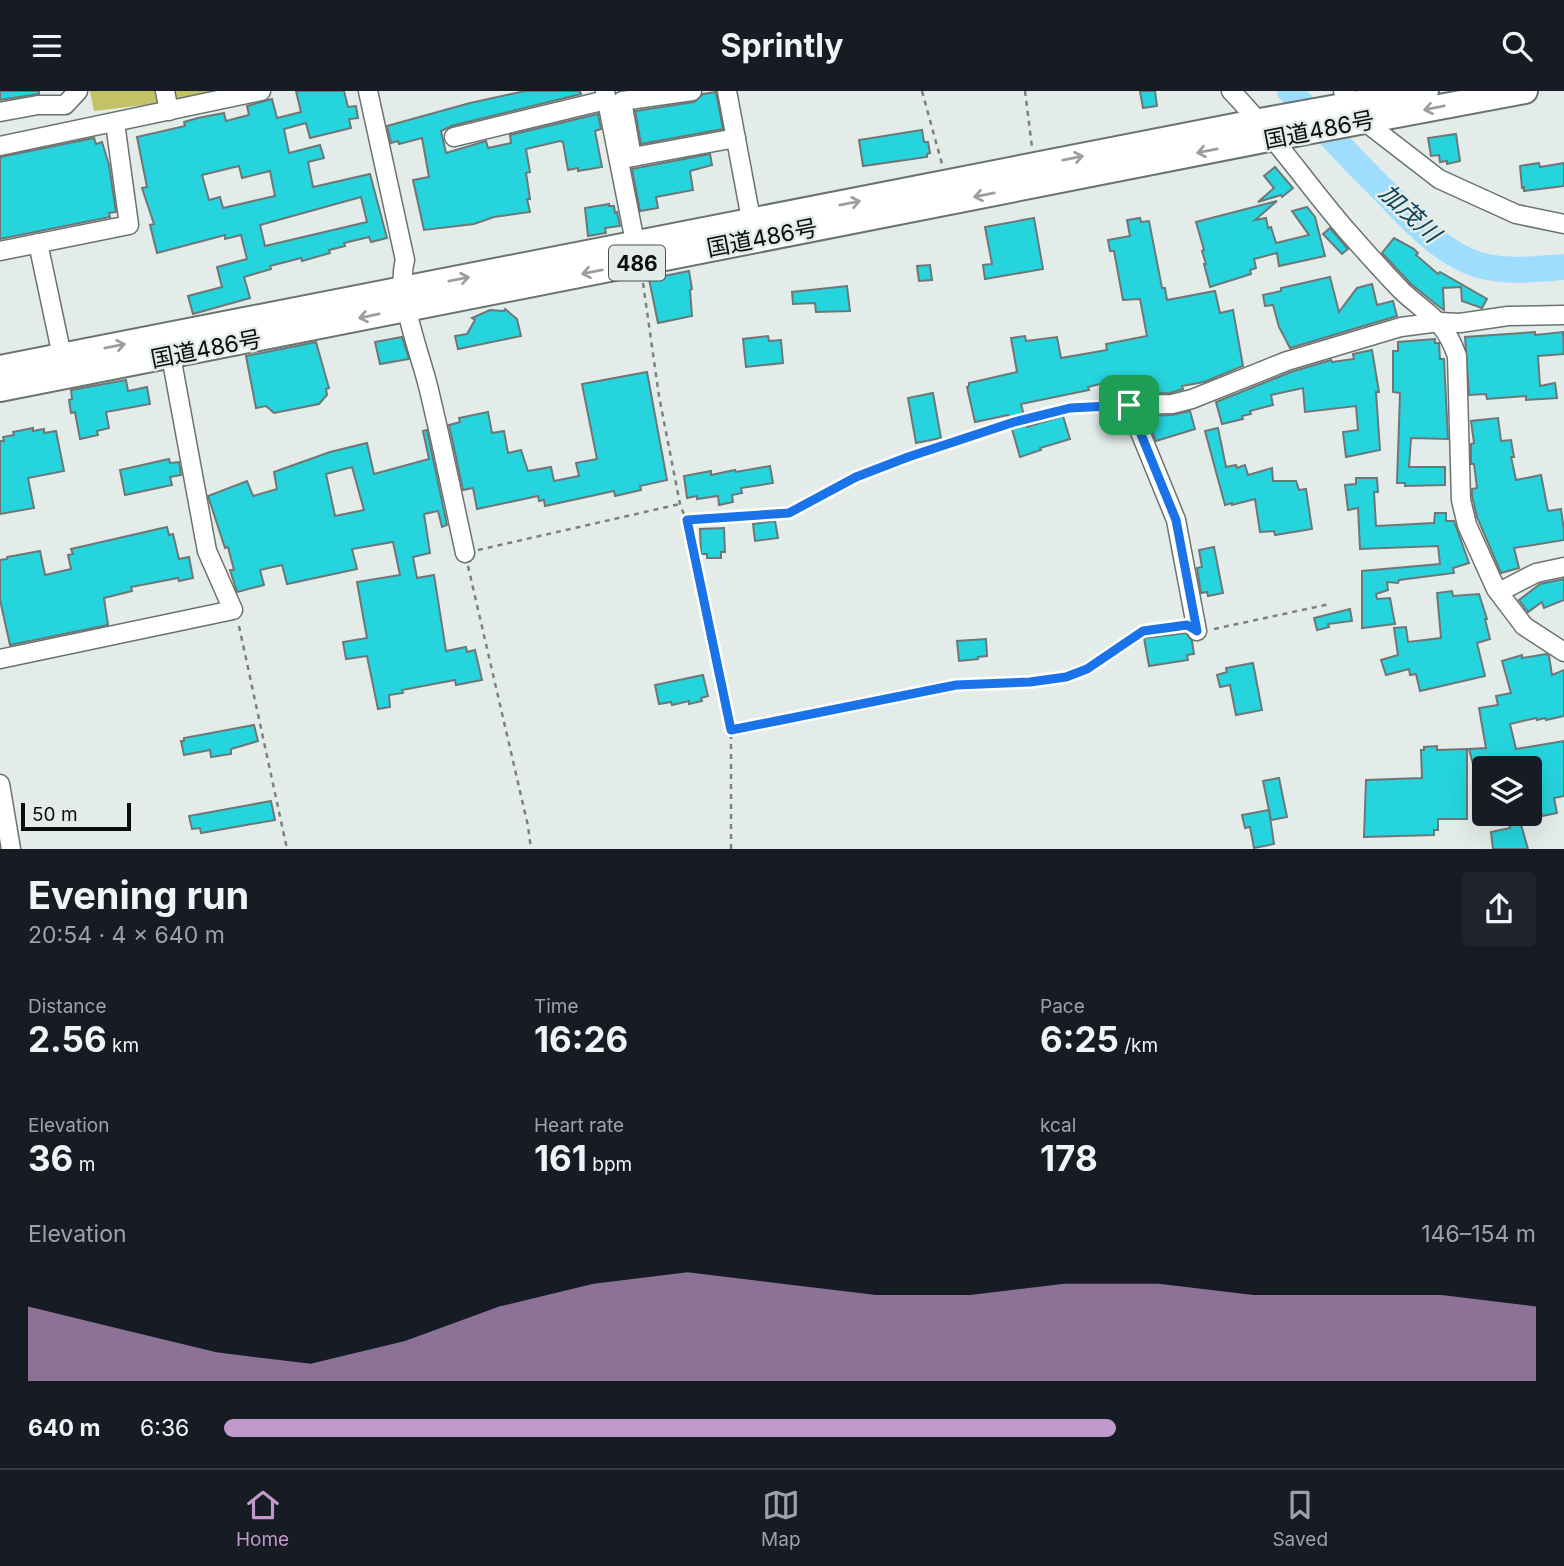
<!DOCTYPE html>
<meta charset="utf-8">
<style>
:root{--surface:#171b24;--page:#20242c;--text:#f1f3f6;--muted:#9ea1a6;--line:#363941;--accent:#c098c9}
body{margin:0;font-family:Inter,"Noto Sans JP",sans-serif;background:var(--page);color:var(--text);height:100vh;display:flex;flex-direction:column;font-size:26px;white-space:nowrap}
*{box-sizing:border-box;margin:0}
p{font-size:23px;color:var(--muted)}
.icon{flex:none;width:38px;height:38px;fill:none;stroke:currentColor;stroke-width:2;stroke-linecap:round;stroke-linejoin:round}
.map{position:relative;height:758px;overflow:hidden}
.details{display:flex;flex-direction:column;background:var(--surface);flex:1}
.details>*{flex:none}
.tools{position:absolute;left:1472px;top:665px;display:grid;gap:14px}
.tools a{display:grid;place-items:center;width:70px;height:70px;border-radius:7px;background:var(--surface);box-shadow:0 7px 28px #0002;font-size:35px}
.scale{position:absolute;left:21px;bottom:18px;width:110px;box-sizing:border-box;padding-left:7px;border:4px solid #0b0e0d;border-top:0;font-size:19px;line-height:24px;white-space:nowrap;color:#0b0e0d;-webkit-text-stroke:5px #e3ece9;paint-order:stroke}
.pin{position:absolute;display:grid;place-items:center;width:60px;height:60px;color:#fff;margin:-30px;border-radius:14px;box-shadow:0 4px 10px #0006}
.round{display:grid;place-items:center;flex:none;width:74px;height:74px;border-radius:7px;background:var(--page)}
.summary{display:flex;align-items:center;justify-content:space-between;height:119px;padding:0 28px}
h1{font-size:38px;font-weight:700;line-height:52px}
.metrics{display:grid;grid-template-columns:repeat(3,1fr);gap:10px;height:119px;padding:7px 28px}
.metrics div{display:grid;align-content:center}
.metrics b{font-size:35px;font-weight:700}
.metrics small{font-size:19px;font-weight:400}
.metrics p{font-size:19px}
.chart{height:196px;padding:14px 28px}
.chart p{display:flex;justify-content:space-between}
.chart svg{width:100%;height:126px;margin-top:7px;fill:var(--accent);opacity:.7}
ul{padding:0 28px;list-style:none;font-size:23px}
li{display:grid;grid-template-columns:112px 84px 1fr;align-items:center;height:52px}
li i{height:18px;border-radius:9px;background:var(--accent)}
header{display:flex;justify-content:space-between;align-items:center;height:91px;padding:0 28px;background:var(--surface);font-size:32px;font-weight:700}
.tab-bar{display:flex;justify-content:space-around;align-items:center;height:98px;border-top:2px solid var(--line);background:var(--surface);font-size:19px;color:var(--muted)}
.tab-bar a{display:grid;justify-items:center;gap:4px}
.tab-bar .on{color:var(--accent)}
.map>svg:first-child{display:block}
</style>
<header><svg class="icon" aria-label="menu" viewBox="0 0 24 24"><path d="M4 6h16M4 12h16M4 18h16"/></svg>Sprintly<svg class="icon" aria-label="search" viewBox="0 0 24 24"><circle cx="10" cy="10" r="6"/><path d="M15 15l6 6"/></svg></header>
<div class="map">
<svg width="1564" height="758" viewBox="0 0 1564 758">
<rect width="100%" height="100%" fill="#e3ece9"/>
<path fill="#c2c367" d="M90 0H222L153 13 94 20Z"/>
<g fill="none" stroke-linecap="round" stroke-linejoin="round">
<path stroke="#9eddfd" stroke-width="26" d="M1290 0C1321 35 1352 69 1386 102 1412 129 1441 162 1479 174 1507 182 1535 178 1564 176"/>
</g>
<g fill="#25d4dd" stroke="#6e7778" stroke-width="2" fill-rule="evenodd">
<path d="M0 0H39V3L0 9Z"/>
<path d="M296 0H344L348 16 356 15 358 27 349 28 351 37 310 47 306 32 284 38 289 62 320 54 324 67 308 71 313 96 370 83 387 147 371 151 369 146 344 152 345 155 329 159 330 162 302 170 301 167 270 175 271 178 244 186 250 207 193 223 188 205 222 196 217 176 247 168 241 144 225 148V144L157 162 150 134 154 133 142 97 147 96 137 46 185 35 184 31 198 27 224 22 226 30 249 24 247 15 272 8 277 27 301 21ZM239 75 242 87 270 80 275 105 223 117 220 106 209 109 202 84ZM361 106 367 131 265 155 260 134Z"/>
<path d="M525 0H580L581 3 451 35 441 40 446 62 486 50 488 57 511 52 510 44 598 23 601 38 595 40 602 76 578 80V77L568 79 563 51 560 50 526 58 530 81 526 82 530 108H527L530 121 494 126 474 133 424 139 413 89 429 86 422 47 399 53 398 50 391 52 387 35 470 12Z"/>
<path d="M1140 0H1155L1157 15 1143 17Z"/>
<path d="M716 1 723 38 641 53 635 20 694 11 703 3Z"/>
<path d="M922 39 924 51H928L930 62 927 63V66L863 75 859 49Z"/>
<path d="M1456 43 1460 70 1447 73V70L1440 71 1439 64 1431 65 1428 47Z"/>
<path d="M94 47 96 53 102 51 109 74 116 121 109 122 110 126 0 148V66Z"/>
<path d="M710 63 712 74 690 80 693 99 656 106 658 117 640 120 632 78Z"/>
<path d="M1539 72 1540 76 1564 72V95L1524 100V96L1522 97 1520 75Z"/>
<path d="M1275 76 1293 97 1282 106 1281 104 1258 111 1274 97 1264 85Z"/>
<path d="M1277 110 1255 129 1266 127 1268 137 1271 136 1276 152 1309 144 1292 120 1307 116 1315 126 1325 165 1279 175 1277 162 1254 168 1256 177 1250 179 1251 183 1210 196 1204 173H1206L1202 160 1204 159 1196 131Z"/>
<path d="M609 113V115H614L615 122 617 121 620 135 605 137 606 142 588 145 585 117Z"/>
<path d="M1034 127 1043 178 985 188 983 174 992 173 985 136Z"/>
<path d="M1140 127 1141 131 1149 130 1162 197H1165L1167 209 1215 200 1220 222 1233 219 1243 275 1204 291 1182 295 1183 298 1170 302 1127 303 1123 288 1096 294 1088 296 1089 299 1021 313 1027 336 1063 325 1070 348 1040 357 1041 359 1020 366 1008 324 975 331 967 296 969 295V292L1017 281 1011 247 1025 245 1026 250 1057 246 1061 267 1107 259 1106 253 1147 245 1140 208 1123 209 1114 160H1110L1108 149 1130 145 1127 129Z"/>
<path d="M1330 137 1348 158 1342 163 1323 143Z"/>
<path d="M1394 147 1414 158 1418 162 1416 164 1438 183 1440 181 1487 208 1482 217 1462 210 1461 196 1443 197 1444 219 1437 214 1411 193 1382 162Z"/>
<path d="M930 174 932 189 919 190 917 175Z"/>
<path d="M689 180 692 198 690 199 692 225 658 232 649 188Z"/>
<path d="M1330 186 1339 221 1357 197 1372 193 1377 214 1393 210 1397 225 1290 257 1279 236 1273 214 1265 215 1263 204 1281 200V197Z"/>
<path d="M847 195 850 220 816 221 815 212 793 213 792 201Z"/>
<path d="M505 218 517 228 521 245 458 258 455 245 467 243 475 229 472 227 490 219 504 220Z"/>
<path d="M1535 241V244L1563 241 1564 263 1538 265 1540 295 1555 292 1557 307 1526 309V305L1487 308 1486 303 1469 304 1465 246Z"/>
<path d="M768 245 769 250 781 249 783 272 746 276 743 248Z"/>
<path d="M402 246 409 268 380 273 375 251Z"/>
<path d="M1435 248V252H1439L1440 268H1444L1448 348 1411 347 1409 376H1445V394L1405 395V392H1397L1400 302 1393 301V260H1398V251Z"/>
<path d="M316 251 329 297 326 298 327 304 319 313 274 322 266 315 256 317 246 265Z"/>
<path d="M1372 259 1379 301H1376L1380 359 1346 366 1343 341 1358 339 1356 315 1305 321 1303 297 1271 304 1273 314 1250 320 1251 323 1242 325 1243 328 1222 333 1216 311 1291 281 1331 269 1332 271 1354 268 1353 263Z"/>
<path d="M647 281 667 389 640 395 641 399 615 405 614 400 545 415 544 409 539 410 538 405 477 418 473 397 463 399 449 334 460 331 459 327 488 321 492 342 504 340 508 362 521 359 528 380 551 376 554 390 579 385 576 372 597 368 582 293Z"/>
<path d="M126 289 128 300 147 296 150 313 106 321 109 337 97 340 98 344 80 348 75 321 71 322 69 309 72 308 71 299Z"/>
<path d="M933 302 941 347 916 352 908 307Z"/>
<path d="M1190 320 1195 338 1156 350 1146 325 1172 324Z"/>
<path d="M1498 327 1501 350 1511 349 1514 366H1511L1516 389 1541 384 1548 420 1561 418 1564 440V449L1514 457 1519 477 1501 482 1477 426 1472 405V398L1477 397 1474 373H1471V353L1474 352 1471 330Z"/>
<path d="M33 337V340L44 338V342L56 340 64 380 28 387 34 417 0 423V350H4L3 346 14 344 13 341Z"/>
<path d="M1218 337 1226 376 1236 374 1237 377 1245 374 1248 384 1272 377 1273 390H1296L1299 399 1306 398 1312 438 1275 444 1274 440 1260 441 1255 408 1232 414V412L1225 414 1205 340Z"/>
<path d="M427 339 447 434 442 436 438 420 424 423 430 462 413 466 417 487 434 484 446 560 466 556 467 561 475 559 482 589 456 594 455 589 402 599 403 602 389 604 390 616 378 618 367 565 346 568 343 551 367 547 357 491 400 484 393 451 352 458 357 478 287 493 282 474 260 479 264 494 237 501 230 479H234L228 456 225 457 208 405 247 390 253 405 277 398 274 381 330 361 367 352 374 383 429 368 423 340ZM352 376 364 419 335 425 326 383Z"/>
<path d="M169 368 170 372 179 371 181 384 170 386 172 394 125 404 120 379Z"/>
<path d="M770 375 773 392 741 397 742 402 732 404 733 411 719 414 718 405 697 408V405L687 407 684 385 711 380V384L735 379 736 381Z"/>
<path d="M1356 387H1377L1378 401H1374L1376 435 1434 432 1435 422H1446V430H1454L1469 472 1453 477 1454 482 1399 489 1398 492 1387 491 1388 499 1376 503 1377 508 1390 507 1395 533 1362 537V480L1440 473 1438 455 1360 458 1358 417 1348 419 1345 394 1356 393Z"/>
<path d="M775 430 778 447 755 450 753 433Z"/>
<path d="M167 436 169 444 173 443 179 468 189 466 193 487 179 490 178 487 131 496 132 500 104 507 108 534 10 554 0 509V469L7 468V466L40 460 45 484 71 478 68 464 73 463 71 458Z"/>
<path d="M724 437 725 461H721V467H707V463H701L700 438Z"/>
<path d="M1214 456 1223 502 1208 505 1207 501 1201 502 1197 477 1202 476 1199 459Z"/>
<path d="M1564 488V509L1544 517 1542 511 1528 521 1519 509 1540 493Z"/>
<path d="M1452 500 1453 505 1479 503 1487 528H1485L1490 548 1477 552 1485 585 1420 600 1416 583 1410 584 1409 578 1386 584 1381 569 1398 564 1394 537 1406 536 1408 551 1441 547 1437 502Z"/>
<path d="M1350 518 1352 530 1328 533 1329 536 1317 539 1314 527Z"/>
<path d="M1186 542 1192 550 1194 563 1187 564 1188 569 1149 575 1144 547Z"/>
<path d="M986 548 987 565 978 566V568L959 570 957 550Z"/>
<path d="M1546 563 1549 565 1552 584 1564 579V625L1546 629 1545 627 1537 629 1536 627 1510 633 1516 658 1564 650V705L1554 707 1557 722 1542 725 1535 693 1530 694V677H1474L1469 658 1486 657 1479 617 1498 614 1496 605 1511 602 1502 570 1522 564V567Z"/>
<path d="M1253 572 1262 619 1236 624 1230 594 1220 596 1217 584 1227 581 1226 577Z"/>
<path d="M703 584 708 605 701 607 702 610 689 613V610L672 614 671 611 659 613 655 594Z"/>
<path d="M254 634 258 650 231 658V663L211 666 210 659 184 664 181 650H184V647Z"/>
<path d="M1437 655V659L1467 658V728H1438V739H1434V744L1364 746 1366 689 1422 687 1421 659H1424V656Z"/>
<path d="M1279 687 1287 726 1271 729 1263 690Z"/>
<path d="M271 710 275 729 201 742 200 737 192 738 189 725Z"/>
<path d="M1269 719 1274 753 1254 757 1250 736 1245 737 1242 724Z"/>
<path d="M1507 723H1518L1528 758H1493L1491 741 1510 737Z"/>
</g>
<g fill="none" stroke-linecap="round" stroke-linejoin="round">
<g stroke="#6b736f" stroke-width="21">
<g id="minor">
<path d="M165 0 169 20"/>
<path d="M368 0 405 169C395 202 421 264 429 299 442 353 453 407 465 462"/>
<path d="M605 0 637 161"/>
<path d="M727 0 753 139"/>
<path d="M1231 0C1274 44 1308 95 1348 141 1366 161 1384 182 1403 201 1429 225 1444 228 1457 265L1461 409 1467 434 1496 498 1524 535 1564 561"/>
<path d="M1343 0 1355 14 1364 30 1439 88 1516 123 1564 133"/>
<path d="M0 21 38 14H65L78 0"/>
<path d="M454 46 606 9"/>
<path d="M0 55 261 0"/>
<path d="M632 66 622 10 692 0"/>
<path d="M622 68 736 47"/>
<path d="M38 152 62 265"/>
<path d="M0 160 129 134 115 32"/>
<path d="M1499 501 1536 482 1564 476"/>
<path d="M1197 540 1176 429 1129 314 1172 313 1192 308 1287 270 1401 236 1439 231 1460 232 1508 225 1564 224"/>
<path d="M0 568 233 519 207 460 171 265"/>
<path d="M0 693 11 758"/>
</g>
</g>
<g stroke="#6b736f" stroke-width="28">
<g id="highway">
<path d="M0 277 1260 30 1426 0"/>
<path d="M0 298 1274 47 1525 0"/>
</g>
</g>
<g stroke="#7b817f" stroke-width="2.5" stroke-dasharray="5 5" stroke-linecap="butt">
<path d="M922 0 942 73"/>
<path d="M1025 0 1032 56"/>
<path d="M643 192 659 305 680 413 686 429 731 639V758"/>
<path d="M688 429 789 422 856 386 908 366 1015 331 1070 317 1112 315"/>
<path d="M478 459 680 413"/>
<path d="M468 475 528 735 531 758"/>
<path d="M239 535 287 758"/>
<path d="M1214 538 1330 513"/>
<path d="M731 639 956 594 1030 591 1066 585 1087 578 1144 539 1181 535"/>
</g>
<use href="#minor" stroke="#fff" stroke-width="18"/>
<use href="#highway" stroke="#fff" stroke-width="24"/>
</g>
<defs><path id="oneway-shaft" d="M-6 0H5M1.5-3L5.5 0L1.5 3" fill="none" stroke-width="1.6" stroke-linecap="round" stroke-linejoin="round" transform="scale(1.75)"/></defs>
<g stroke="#9d9f9e">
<use href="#oneway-shaft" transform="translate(1434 17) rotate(169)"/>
<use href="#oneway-shaft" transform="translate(1207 60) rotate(169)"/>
<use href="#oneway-shaft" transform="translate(1073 67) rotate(-11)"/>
<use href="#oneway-shaft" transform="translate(984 104) rotate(169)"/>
<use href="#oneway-shaft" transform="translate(850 112) rotate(-11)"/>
<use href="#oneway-shaft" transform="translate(592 181) rotate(169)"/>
<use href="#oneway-shaft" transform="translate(459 188) rotate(-11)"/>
<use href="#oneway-shaft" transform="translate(369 225) rotate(168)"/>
<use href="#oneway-shaft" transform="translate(115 255) rotate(-11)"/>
</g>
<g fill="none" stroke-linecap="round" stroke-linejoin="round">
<g stroke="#fff" stroke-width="14">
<path id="route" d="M1129 314 1176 429 1197 540 1187 534 1143 540 1087 578 1066 586 1030 591 956 594 731 639 687 429 789 422 856 386 908 366 1014 331 1070 317Z"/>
</g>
<use href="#route" stroke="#1a73e8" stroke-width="9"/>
</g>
<g text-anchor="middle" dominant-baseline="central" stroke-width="5" stroke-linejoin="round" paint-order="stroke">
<rect fill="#e3ece9" stroke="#4c514f" stroke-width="2" x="609" y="154.5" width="56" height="35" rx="5"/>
<g font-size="21" font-weight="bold" fill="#0b0e0d">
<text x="637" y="172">486</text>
</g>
<g font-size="23" fill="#0b0e0d" stroke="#e3ece9">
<text transform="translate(1319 39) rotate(-11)">国道486号</text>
<text transform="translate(762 147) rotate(-11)">国道486号</text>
<text transform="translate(206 258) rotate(-11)">国道486号</text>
</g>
<g font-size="24" font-style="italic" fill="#0d4156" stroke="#e3ece9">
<text transform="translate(1410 122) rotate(43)">加茂川</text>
</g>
</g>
</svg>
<div class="tools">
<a><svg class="icon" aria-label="layers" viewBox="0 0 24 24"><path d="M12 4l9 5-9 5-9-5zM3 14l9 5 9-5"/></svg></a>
</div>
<div class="scale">50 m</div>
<div class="pin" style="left:1129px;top:314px;background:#1e9e55"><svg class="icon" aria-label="arrive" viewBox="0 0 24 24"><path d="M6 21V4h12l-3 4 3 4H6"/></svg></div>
</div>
<section class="details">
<div class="summary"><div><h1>Evening run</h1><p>20:54 · 4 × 640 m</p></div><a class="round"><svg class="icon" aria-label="share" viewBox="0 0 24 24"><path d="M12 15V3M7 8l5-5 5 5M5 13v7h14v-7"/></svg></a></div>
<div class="metrics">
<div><p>Distance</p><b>2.56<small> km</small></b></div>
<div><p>Time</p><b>16:26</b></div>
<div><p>Pace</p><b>6:25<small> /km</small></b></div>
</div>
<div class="metrics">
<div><p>Elevation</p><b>36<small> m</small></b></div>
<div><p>Heart rate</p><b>161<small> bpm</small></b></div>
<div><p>kcal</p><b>178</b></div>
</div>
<div class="chart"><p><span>Elevation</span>146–154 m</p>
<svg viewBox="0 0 160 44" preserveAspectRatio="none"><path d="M0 44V18L10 26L20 34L30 38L40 30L50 18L60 10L70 6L80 10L90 14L100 14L110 10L120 10L130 14L140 14L150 14L160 18V44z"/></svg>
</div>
<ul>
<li><b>640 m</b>6:36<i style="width:68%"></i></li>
</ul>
</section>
<nav class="tab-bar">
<a class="on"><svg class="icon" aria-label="home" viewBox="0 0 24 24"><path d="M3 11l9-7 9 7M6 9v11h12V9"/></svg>Home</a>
<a><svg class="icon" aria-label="map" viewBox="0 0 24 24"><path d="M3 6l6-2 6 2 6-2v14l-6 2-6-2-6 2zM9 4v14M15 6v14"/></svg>Map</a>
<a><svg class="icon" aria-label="saved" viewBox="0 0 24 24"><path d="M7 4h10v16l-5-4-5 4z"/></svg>Saved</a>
</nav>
